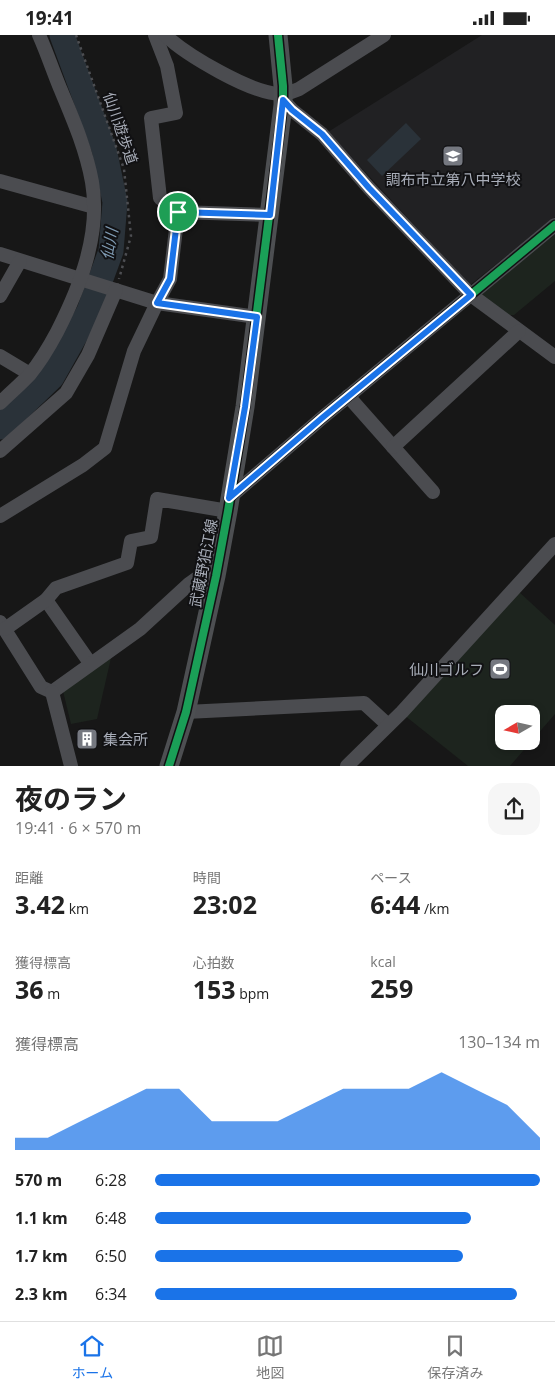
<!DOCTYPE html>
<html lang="ja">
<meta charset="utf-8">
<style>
:root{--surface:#fff;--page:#f6f6f6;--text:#222;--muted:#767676;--line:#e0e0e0;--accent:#1a73e8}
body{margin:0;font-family:"Open Sans","Noto Sans JP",sans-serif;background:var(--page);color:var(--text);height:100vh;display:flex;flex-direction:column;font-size:19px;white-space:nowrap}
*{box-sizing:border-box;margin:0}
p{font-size:16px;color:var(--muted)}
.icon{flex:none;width:28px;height:28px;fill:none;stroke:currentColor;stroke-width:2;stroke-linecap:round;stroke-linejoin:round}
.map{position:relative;height:731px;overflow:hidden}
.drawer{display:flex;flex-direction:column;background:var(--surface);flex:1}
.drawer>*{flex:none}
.needle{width:32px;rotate:261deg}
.controls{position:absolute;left:495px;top:670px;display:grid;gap:10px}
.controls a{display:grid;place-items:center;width:45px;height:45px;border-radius:10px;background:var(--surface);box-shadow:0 2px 8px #0003;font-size:25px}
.pin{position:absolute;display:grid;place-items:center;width:42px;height:42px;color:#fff;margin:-21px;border:2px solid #fff;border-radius:50%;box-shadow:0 1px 5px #0007}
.round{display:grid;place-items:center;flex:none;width:52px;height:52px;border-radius:15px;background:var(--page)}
.overview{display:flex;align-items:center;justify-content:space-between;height:85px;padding:0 15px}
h1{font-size:28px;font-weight:700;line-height:38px}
.metrics{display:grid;grid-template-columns:repeat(3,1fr);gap:8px;height:85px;padding:5px 15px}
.metrics div{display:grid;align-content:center}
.metrics b{font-size:25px;font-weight:700}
.metrics small{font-size:14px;font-weight:400}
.metrics p{font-size:14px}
.chart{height:140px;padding:10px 15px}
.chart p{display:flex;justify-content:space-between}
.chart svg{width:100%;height:90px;margin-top:5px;fill:var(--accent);opacity:.7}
ul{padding:0 15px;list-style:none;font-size:16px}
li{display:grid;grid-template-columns:80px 60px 1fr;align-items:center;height:38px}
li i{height:12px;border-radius:6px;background:var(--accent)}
.status{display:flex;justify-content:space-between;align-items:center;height:35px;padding:0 25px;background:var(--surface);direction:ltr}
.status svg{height:14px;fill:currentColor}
.dock{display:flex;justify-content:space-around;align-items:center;height:70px;border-top:1px solid var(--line);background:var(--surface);font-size:14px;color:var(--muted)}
.dock a{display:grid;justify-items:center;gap:2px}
.dock .selected{color:var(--accent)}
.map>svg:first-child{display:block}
</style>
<div class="status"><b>19:41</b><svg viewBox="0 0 49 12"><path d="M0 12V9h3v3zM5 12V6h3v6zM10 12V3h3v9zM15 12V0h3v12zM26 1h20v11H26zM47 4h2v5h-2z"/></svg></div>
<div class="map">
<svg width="555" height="731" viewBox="0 0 555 731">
<rect width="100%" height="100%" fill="#171717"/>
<path fill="#212123" d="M482 0H555V182L470 250 328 97Z"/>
<g fill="#1d241e" fill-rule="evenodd">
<path d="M555 199V246L514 280H507L477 260Z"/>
<path d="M518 556 555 590V679L510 731H468L404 680ZM504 679H531V706H504Z"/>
<path d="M111 623 97 684 71 689 63 656Z"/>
</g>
<path fill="#2a3239" d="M406 88 421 104 382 141 367 125Z"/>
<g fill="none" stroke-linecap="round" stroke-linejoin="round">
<path stroke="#2a3239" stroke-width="25" d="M0 392 52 342 89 276 111 216 115 167 104 114 62 0"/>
<path stroke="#4d4e52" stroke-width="2.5" stroke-dasharray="2.5 4" stroke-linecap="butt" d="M76 0 124 134 131 201 119 244"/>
<g stroke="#4b4c50" stroke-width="14">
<path d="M155 0 167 31 176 78 151 83 160 163 178 177 270 180"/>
<path d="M165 0C186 20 252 59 281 59 287 60 293 56 299 54L384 0"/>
<path d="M283 65 292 75 322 99 369 153 471 260 555 322"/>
<path d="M0 146 94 172"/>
<path d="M0 219 157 268 257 282"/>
<path d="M0 261 20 226"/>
<path d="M0 321 30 339"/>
<path d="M348 361 433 457"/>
<path d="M0 368C10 358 21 349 30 339 41 326 49 312 57 297 80 252 101 199 92 147 86 114 73 84 60 53 53 36 47 18 39 0"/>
<path d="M393 412 519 296"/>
<path d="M0 416 66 358 88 320 116 255"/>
<path d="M229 463 322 383 555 190"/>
<path d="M0 481 83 430 105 413 134 316 157 268 170 244 178 177"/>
<path d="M46 565 90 628"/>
<path d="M0 587 41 652 52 657"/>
<path d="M5 594 46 565 56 553 127 528 131 506 151 502 157 464 228 476"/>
<path d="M52 657 140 594 189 549 196 544 216 541"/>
<path d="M52 657 71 731"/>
<path d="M186 677 364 668 388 690"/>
<path d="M347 731 402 677 555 509"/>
</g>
<path stroke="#4d4f52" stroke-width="19" d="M169 731 186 677 216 541 228 476 245 372 283 70V51L278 0"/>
<g stroke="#111113" stroke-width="11">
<g id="cycleway">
<path d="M229 463 322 383 555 190"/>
<path d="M169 731 186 677 216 541 228 476 245 372 283 70V51L278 0"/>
</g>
</g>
<use href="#cycleway" stroke="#1a9f57" stroke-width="8"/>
</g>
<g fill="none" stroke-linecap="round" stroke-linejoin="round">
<g stroke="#fff" stroke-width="10">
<path id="route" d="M283 65 292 75 322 99 369 153 471 260 322 383 229 463 245 372 257 282 157 268 170 244 178 177 270 180Z"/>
</g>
<use href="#route" stroke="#1a73e8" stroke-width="6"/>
</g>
<defs>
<g id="school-square" transform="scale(1.125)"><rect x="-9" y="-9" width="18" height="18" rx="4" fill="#757880" stroke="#111113"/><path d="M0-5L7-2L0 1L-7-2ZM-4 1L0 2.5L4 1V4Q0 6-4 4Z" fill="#fff"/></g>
<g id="stadium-square" transform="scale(1.125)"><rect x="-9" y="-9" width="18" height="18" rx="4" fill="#757880" stroke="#111113"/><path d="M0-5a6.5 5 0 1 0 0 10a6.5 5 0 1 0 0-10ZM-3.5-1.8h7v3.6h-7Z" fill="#fff"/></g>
<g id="building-square" transform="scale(1.125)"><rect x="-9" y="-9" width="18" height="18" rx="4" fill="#757880" stroke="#111113"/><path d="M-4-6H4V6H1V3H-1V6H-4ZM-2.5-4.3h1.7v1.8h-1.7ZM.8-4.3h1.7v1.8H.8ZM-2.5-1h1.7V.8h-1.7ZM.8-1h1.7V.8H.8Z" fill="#fff"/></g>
</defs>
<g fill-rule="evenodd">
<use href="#school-square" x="453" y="121"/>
<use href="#stadium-square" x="500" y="634"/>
<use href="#building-square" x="87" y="704"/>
</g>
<g text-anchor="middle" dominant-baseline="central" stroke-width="4" stroke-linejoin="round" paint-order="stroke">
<g font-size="15" fill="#a8adb8" stroke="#111113">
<text transform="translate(121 93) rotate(71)">仙川遊歩道</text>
<text transform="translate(203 528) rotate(-79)">武蔵野狛江線</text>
</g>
<g font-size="15" fill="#a8adb8" stroke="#111113">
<text x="453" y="144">調布市立第八中学校</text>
<text x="484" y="634" text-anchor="end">仙川ゴルフ</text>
<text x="103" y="704" text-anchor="start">集会所</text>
</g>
<g font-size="16" font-style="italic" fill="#7f9bb3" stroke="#111113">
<text transform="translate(109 209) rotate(-80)">仙川</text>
</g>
</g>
</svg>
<div class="controls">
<a><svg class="needle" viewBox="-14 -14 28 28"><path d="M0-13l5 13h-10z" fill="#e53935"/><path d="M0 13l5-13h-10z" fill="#767676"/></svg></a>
</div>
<div class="pin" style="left:178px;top:177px;background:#1e9e55"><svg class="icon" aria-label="arrive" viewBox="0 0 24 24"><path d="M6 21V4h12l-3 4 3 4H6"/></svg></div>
</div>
<section class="drawer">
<div class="overview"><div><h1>夜のラン</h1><p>19:41 · 6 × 570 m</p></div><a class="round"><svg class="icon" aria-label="share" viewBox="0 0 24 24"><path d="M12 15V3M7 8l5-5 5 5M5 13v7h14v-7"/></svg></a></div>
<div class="metrics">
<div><p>距離</p><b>3.42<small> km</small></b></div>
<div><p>時間</p><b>23:02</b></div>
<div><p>ペース</p><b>6:44<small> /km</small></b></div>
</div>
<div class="metrics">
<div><p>獲得標高</p><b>36<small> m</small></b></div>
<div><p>心拍数</p><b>153<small> bpm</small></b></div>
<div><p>kcal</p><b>259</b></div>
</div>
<div class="chart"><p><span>獲得標高</span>130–134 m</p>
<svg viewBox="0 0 160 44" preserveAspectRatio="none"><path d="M0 44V38L10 38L20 30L30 22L40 14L50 14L60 30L70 30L80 30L90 22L100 14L110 14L120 14L130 6L140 14L150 22L160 38V44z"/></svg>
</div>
<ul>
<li><b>570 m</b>6:28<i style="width:100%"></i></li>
<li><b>1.1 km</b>6:48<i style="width:82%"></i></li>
<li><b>1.7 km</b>6:50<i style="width:80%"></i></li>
<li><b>2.3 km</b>6:34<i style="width:94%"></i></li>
</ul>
</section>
<nav class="dock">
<a class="selected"><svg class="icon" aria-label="home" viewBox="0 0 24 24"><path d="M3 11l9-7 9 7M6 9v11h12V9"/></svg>ホーム</a>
<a><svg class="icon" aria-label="map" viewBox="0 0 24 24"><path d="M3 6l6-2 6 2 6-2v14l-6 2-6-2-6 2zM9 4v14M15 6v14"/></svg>地図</a>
<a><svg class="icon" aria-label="saved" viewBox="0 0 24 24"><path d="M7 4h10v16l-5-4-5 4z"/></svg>保存済み</a>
</nav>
